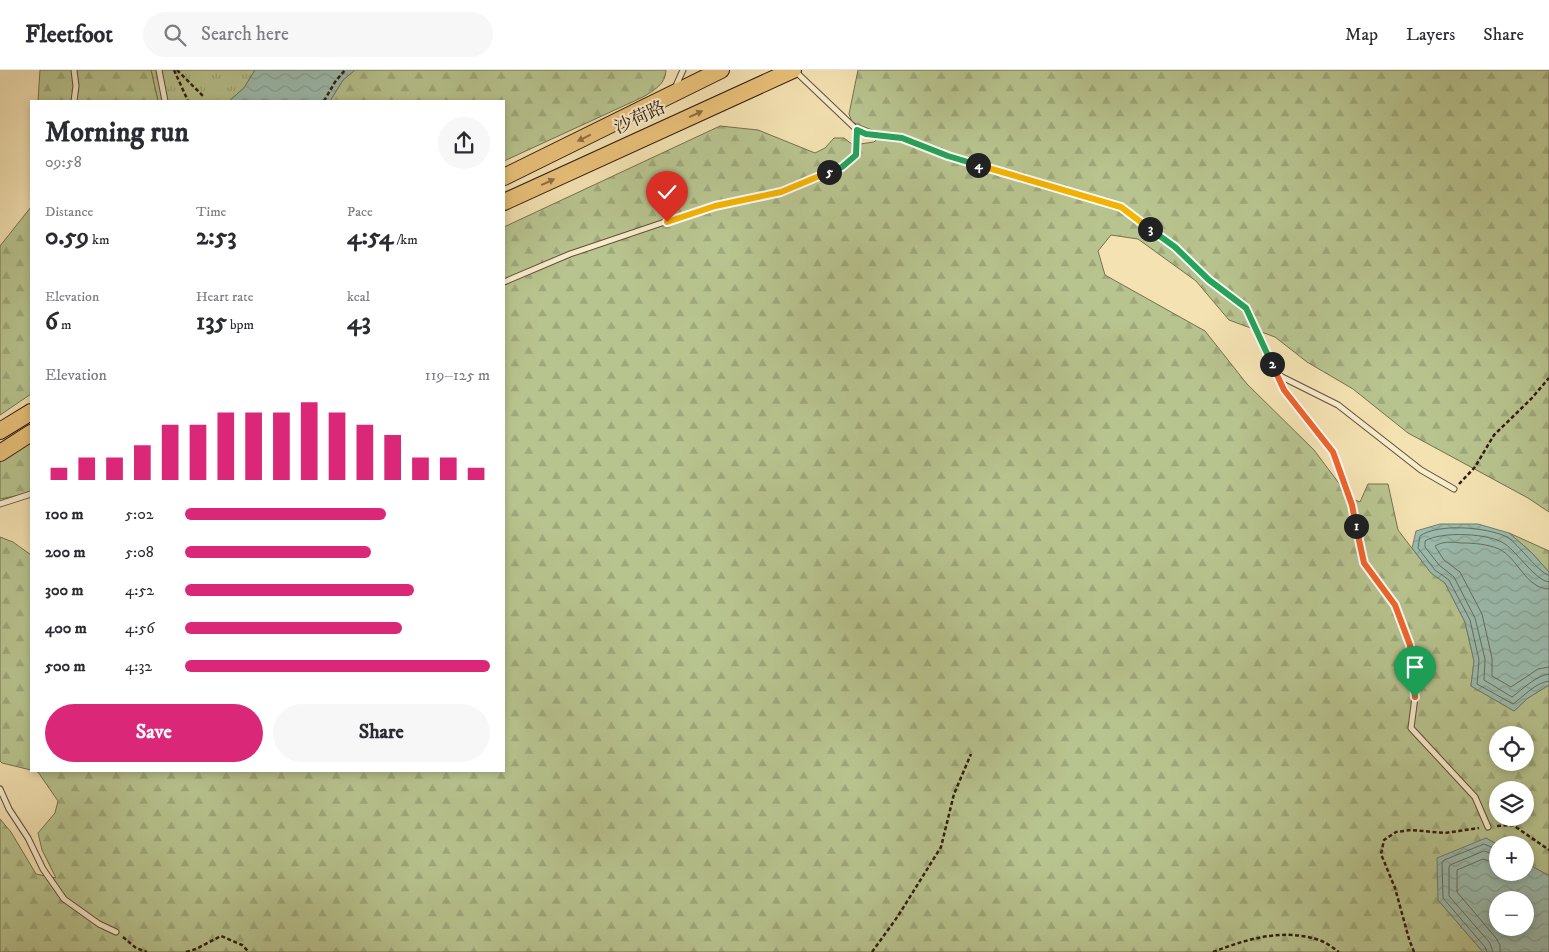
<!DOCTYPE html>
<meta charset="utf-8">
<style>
:root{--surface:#fff;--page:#f7f7f7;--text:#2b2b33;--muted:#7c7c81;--line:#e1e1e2;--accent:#db2777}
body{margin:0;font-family:"IM FELL DW Pica","Noto Serif SC",serif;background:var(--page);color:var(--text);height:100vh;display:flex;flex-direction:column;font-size:19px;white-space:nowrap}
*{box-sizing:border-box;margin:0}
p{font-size:16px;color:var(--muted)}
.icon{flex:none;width:28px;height:28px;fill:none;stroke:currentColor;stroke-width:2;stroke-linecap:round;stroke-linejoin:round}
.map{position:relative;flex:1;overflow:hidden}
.side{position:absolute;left:30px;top:30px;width:475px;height:672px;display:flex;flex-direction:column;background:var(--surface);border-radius:0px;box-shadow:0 2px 8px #0003}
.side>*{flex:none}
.fabs{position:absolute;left:1489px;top:656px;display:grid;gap:10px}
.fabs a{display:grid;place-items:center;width:45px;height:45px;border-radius:50%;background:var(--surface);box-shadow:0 2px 8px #0003;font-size:25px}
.pin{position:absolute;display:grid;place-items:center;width:42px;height:42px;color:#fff;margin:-51px -21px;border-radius:50% 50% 50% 0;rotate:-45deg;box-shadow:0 0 5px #0007}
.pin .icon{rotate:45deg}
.km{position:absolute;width:25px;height:25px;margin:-12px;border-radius:50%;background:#222;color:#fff;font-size:14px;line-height:25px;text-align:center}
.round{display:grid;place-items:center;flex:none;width:52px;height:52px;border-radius:26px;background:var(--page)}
.overview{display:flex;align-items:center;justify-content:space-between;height:85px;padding:0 15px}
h1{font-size:28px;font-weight:800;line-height:38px}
.figures{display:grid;grid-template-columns:repeat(3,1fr);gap:8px;height:85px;padding:5px 15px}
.figures div{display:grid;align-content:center}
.figures b{font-size:25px;font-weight:800}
.figures small{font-size:14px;font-weight:400}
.figures p{font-size:14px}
.chart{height:140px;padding:10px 15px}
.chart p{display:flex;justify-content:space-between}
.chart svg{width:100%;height:90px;margin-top:5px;stroke:var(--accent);stroke-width:6}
.primary-button{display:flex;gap:10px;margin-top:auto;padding:10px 15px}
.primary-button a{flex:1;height:58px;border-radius:30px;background:var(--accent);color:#fff;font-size:20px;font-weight:800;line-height:58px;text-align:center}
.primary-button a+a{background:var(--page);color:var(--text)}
ul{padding:0 15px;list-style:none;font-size:16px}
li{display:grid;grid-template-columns:80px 60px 1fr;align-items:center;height:38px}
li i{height:12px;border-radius:6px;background:var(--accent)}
header{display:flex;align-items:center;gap:30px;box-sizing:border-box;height:70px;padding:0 25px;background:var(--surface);border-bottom:1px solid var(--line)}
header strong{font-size:24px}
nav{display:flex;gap:28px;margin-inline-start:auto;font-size:18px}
.search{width:350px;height:45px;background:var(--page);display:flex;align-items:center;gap:12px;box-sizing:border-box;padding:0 18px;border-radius:28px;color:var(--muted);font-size:19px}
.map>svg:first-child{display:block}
</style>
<header>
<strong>Fleetfoot</strong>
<div class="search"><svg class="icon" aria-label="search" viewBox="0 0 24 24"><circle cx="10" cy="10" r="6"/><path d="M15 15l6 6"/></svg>Search here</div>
<nav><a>Map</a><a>Layers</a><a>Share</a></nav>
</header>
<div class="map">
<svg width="1549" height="882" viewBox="0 0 1549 882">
<defs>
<pattern id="grass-tufts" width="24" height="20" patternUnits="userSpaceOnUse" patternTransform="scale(1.25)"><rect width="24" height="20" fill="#b8c48f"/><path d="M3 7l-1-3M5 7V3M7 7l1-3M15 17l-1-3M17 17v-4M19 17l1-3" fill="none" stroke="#9ea87a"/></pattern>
<pattern id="forest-firs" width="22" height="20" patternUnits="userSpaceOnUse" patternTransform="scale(1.25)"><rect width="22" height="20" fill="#b8c48f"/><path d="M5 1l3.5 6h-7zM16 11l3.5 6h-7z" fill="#9ea87a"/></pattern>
<pattern id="water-waves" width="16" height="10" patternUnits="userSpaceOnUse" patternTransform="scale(1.25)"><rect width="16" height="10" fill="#9cbdb0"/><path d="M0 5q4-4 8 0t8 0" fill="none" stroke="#87a296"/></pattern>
</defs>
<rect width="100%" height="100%" fill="#f4e2b2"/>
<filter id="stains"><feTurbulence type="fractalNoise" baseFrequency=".004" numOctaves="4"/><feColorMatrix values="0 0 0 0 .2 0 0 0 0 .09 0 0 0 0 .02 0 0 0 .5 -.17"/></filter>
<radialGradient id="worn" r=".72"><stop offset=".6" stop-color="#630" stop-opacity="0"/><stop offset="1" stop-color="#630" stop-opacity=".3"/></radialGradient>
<path fill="url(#grass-tufts)" stroke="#74704e" d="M151 0H255L244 18 229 31H158Z"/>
<g fill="url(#forest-firs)" stroke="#74704e" fill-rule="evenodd">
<path d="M40 0H151L158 31H38Z"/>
<path d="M355 0H666C666 14 653 21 643 27L504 91V31H330L343 10Z"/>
<path d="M858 0H1549V442L1528 428 1408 363 1353 319 1307 292 1275 267 1229 250 1196 211 1138 169 1111 165 1098 181 1105 205 1205 261 1247 314 1314 380 1350 428 1360 432 1368 414H1388L1398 460 1431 503 1445 513 1465 552 1474 591 1471 616 1514 641 1528 628 1549 615V806L1525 792V775H1498L1486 768 1438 830 1483 882H0V749L11 762 36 804 56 808 42 780 38 763 55 743 58 731 38 702 35 701H504V157L720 56 758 60 815 83 825 78 834 68H844L853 75 874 72 878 68 877 62 852 52 849 44ZM1498 665H1525V692H1498ZM1498 720H1525V748H1498Z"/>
<path d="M31 137V324L0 345V176Z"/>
<path d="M31 370V423L0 429V390Z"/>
<path d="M1509 463 1549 481V502L1531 482Z"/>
<path d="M0 467 13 472 31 485V700L2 693 0 691Z"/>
</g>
<g fill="url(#water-waves)" stroke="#717d6f" fill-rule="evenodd">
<path d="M255 0H355L343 10 330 31H229L244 18Z"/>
<path d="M1440 454H1478L1509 463 1531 482 1549 502V615L1528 628 1514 641 1471 616 1474 591 1465 552 1445 513 1431 503 1412 478 1416 461Z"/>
<path d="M1486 768 1498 775V802H1525V792L1549 806V882H1483L1438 830 1437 788ZM1498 830H1525V858H1498Z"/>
</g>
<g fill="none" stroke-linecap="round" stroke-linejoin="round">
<g stroke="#666d5e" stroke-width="1">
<path d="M1549 505C1539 504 1519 474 1507 467 1487 457 1438 453 1420 466L1418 478 1435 500 1449 510 1470 550 1479 590 1477 614 1513 634C1524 626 1535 613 1549 611"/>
<path d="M1549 512C1536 511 1518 483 1505 474 1490 463 1441 461 1425 471V477L1439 495 1454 507 1475 548 1485 589 1484 610 1512 627C1523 619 1535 606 1549 604"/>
<path d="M1549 519C1526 519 1518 488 1499 479 1487 474 1474 473 1461 473 1452 472 1443 471 1435 476L1444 490 1460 502 1482 544 1492 588V606L1511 617 1538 599 1549 597"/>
<path d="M1498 794 1483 789 1457 800V822L1496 868 1500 875V882"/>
<path d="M1487 882 1485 877 1443 828 1442 793 1444 790 1484 774 1498 780"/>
<path d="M1493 882 1490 873 1449 826V797L1450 795 1484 781 1498 786"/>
</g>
<g stroke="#614e36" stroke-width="7">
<g id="lane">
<path d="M159 0 165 31"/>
<path d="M795 1 857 60 866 64 902 68 948 86 1121 137 1175 177 1209 210 1246 238 1284 320 1333 382 1352 435 1364 493 1395 535 1410 575 1415 627 1411 658 1475 727 1488 757"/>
<path d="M675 18 683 0"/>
<path d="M74 31 76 16 74 0"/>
<path d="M504 212 570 184 715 135 781 122 842 97 856 85 857 60"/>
<path d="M1278 305 1338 335 1421 400 1454 419"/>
<path d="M0 434 31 424"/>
<path d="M0 719 9 739 28 768 43 799 64 829 99 854 116 862"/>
</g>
</g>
<g stroke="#301d0d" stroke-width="18">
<g id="primary">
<path d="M504 107 721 0"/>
<path d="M504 132 793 0"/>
<path d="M0 361 31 342"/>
<path d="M0 383 31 363"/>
</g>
</g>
<g stroke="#301d0d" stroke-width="2.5" stroke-dasharray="4 2.5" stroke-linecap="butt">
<path d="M174 0 188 31"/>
<path d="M177 0 203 26"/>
<path d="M324 31 335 12 345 0"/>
<path d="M1459 414 1475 397 1494 365 1531 329 1549 308"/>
<path d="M1497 756 1513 755 1549 780"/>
<path d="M123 867 136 878 147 882"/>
<path d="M186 882 196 879 221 866 242 875 249 882"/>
<path d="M872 882 898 846 941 777 954 724 971 684"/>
<path d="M1213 882C1247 869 1282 858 1319 870 1326 872 1333 878 1339 882"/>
<path d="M1414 882 1409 869 1395 818 1381 784 1384 770 1396 762 1411 760 1445 763 1479 758"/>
</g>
<use href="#lane" stroke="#f8eccd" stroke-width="5"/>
<use href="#primary" stroke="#eac179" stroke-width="16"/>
</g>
<defs><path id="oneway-solid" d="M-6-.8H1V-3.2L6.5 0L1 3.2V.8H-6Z" transform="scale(1.25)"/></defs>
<g fill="#8d6f43">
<use href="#oneway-solid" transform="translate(696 44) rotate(-25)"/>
<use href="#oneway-solid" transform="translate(584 68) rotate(154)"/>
<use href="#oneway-solid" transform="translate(548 112) rotate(-25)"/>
</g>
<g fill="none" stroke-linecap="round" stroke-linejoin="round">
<g stroke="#fff" stroke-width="10">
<path id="split-1" d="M1356 456 1364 493 1395 535 1410 575 1415 627"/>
</g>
<g stroke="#fff" stroke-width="10">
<path id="split-2" d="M1272 294 1284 320 1333 382 1352 435 1356 456"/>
</g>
<g stroke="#fff" stroke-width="10">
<path id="split-3" d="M1150 159 1175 177 1209 210 1246 238 1272 294"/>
</g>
<g stroke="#fff" stroke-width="10">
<path id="split-4" d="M978 95 1121 137 1150 159"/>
</g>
<g stroke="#fff" stroke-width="10">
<path id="split-5" d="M829 102 842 97 856 85 857 60 866 64 902 68 948 86 978 95"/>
</g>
<g stroke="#fff" stroke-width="10">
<path id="split-6" d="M667 152 715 136 781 122 829 102"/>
</g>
<use href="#split-1" stroke="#f0652b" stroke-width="6"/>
<use href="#split-2" stroke="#f0652b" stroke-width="6"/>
<use href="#split-3" stroke="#22a559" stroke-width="6"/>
<use href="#split-4" stroke="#f5b400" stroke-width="6"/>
<use href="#split-5" stroke="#22a559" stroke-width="6"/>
<use href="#split-6" stroke="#f5b400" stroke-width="6"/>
</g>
<g text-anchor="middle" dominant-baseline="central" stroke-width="4" stroke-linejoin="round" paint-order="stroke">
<g font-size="18" fill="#301d0d" stroke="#f8eccd">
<text transform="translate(640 48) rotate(-25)">沙荷路</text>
</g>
</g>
<rect width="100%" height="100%" filter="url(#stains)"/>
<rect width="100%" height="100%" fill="url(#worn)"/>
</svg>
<div class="fabs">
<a><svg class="icon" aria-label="locate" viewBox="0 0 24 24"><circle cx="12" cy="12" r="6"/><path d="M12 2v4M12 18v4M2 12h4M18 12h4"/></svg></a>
<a><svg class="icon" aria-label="layers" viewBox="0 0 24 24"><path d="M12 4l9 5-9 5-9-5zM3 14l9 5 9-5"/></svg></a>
<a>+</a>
<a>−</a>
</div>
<div class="pin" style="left:1415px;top:627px;background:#1e9e55"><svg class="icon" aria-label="arrive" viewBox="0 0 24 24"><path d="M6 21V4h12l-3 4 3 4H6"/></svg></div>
<div class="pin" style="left:667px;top:152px;background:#d93025"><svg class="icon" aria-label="check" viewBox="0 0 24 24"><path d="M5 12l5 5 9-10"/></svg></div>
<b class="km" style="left:1356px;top:456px">1</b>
<b class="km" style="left:1272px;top:294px">2</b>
<b class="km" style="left:1150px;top:159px">3</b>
<b class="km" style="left:978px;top:95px">4</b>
<b class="km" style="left:829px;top:102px">5</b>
<section class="side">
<div class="overview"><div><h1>Morning run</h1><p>09:58</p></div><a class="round"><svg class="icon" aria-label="share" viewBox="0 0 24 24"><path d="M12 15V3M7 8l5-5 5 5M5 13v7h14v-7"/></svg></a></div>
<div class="figures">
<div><p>Distance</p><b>0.59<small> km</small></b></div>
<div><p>Time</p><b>2:53</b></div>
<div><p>Pace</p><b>4:54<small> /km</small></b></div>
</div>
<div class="figures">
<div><p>Elevation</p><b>6<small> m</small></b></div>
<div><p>Heart rate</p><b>135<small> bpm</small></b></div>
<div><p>kcal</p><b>43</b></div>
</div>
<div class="chart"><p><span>Elevation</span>119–125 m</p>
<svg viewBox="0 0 160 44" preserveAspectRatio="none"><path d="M5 44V38M15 44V33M25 44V33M35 44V27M45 44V17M55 44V17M65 44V11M75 44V11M85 44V11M95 44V6M105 44V11M115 44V17M125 44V22M135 44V33M145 44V33M155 44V38"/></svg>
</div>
<ul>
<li><b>100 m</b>5:02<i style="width:66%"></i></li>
<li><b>200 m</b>5:08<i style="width:61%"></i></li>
<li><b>300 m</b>4:52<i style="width:75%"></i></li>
<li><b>400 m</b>4:56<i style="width:71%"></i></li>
<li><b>500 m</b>4:32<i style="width:100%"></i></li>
</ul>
<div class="primary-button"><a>Save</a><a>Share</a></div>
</section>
</div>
